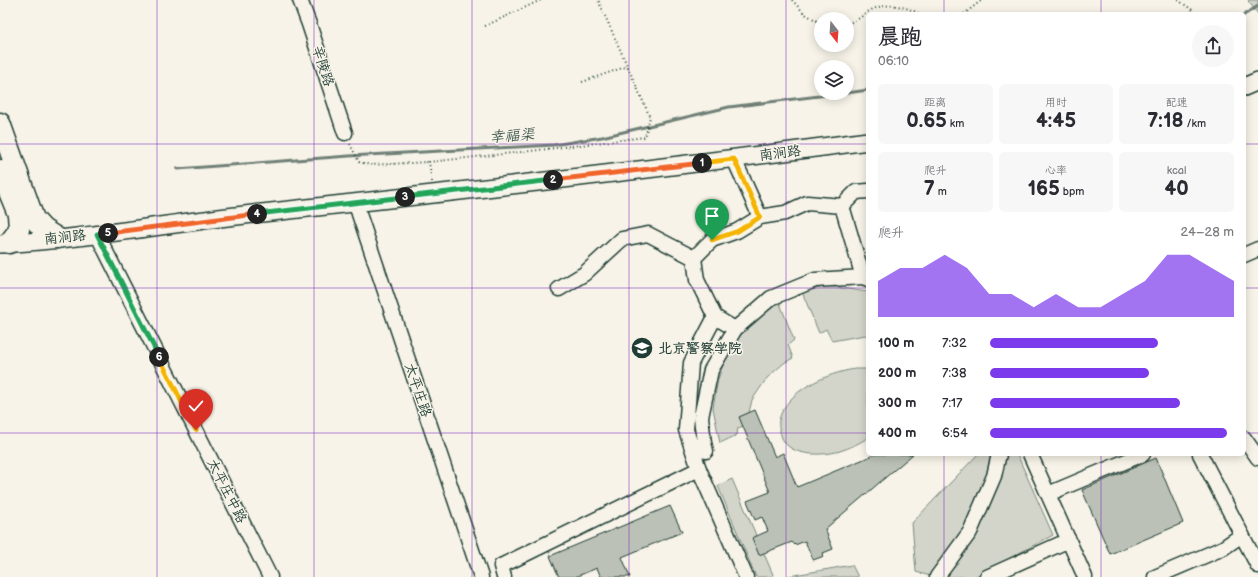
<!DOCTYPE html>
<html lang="zh">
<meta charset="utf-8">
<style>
:root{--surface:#fff;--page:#f7f7f7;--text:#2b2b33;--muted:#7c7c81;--accent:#7c3aed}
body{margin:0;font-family:"Balsamiq Sans","LXGW WenKai TC",sans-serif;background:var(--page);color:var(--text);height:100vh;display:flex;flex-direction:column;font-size:15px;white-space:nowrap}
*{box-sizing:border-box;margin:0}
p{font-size:13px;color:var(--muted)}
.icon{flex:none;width:22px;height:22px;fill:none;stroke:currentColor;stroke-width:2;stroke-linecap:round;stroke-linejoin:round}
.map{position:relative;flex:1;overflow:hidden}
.sheet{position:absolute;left:866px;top:12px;width:380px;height:444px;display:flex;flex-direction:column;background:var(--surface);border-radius:6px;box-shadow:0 2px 10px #0003}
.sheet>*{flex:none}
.needle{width:26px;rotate:163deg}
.tools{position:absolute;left:814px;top:12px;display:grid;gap:8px}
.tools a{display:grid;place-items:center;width:40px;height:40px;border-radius:50%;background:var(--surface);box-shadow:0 2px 10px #0003;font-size:20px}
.pin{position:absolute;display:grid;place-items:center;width:34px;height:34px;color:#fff;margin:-41px -17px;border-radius:50% 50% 50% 0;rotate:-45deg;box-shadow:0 0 4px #0007}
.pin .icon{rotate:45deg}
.km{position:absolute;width:20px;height:20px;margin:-10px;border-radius:50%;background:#222;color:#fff;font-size:11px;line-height:20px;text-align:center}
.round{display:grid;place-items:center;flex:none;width:42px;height:42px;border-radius:21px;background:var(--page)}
.head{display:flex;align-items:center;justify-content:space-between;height:68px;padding:0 12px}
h1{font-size:22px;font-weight:800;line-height:30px}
.stats{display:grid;grid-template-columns:repeat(3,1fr);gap:6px;height:68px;padding:4px 12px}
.stats div{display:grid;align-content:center;border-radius:6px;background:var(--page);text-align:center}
.stats b{font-size:20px;font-weight:800}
.stats small{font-size:11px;font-weight:400}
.stats p{font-size:11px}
.chart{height:112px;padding:8px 12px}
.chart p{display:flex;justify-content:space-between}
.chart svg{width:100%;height:72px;margin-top:4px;fill:var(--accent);opacity:.7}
ul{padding:0 12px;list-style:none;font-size:13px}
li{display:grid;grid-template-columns:64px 48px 1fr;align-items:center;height:30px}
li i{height:10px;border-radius:5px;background:var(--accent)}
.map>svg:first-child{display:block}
</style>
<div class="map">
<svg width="1258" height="577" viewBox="0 0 1258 577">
<rect width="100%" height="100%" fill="#f7f3e8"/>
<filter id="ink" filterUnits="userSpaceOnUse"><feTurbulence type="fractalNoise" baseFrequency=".025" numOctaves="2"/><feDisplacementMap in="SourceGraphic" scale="8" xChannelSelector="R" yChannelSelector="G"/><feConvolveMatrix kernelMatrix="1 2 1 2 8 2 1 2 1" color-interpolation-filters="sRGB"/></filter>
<g filter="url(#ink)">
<g fill="#d3d5ca" stroke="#79897f">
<path d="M1249 0H1258V14L1248 1Z"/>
<path d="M828 286 868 292V336L865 335 832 341 826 329 819 333 802 292Z"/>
<path d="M779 301 794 340 788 345 793 358 784 363 767 378 752 400 746 425 738 428 737 435 720 443 713 408 718 379 725 359 739 333 758 315Z"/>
<path d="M855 369H868V438C859 443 850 448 840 451 823 456 790 457 782 438 780 432 778 426 779 420 786 390 828 373 855 369Z"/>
<path d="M978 454H1017L1053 535 974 577H934L916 572 912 523Z"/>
<path d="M732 479 774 577H756L718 486Z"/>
<path d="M852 565 858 577H783Z"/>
</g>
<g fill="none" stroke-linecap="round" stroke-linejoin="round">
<g stroke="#6f8077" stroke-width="3">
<path d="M1244 15 1258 6"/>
<path d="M847 93 868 90"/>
<path d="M177 169 349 156 554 145 602 137 729 107 844 93"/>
</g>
</g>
<g fill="#bbc1b6" stroke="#1f3d34">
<path d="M755 410 775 457 783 453 797 487 876 454H913L825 529 833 549 823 553 824 556 813 560 805 541 795 545 792 542 759 555 752 538 768 531 762 517 755 520 747 501 770 492 739 417Z"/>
<path d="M1156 458 1183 523 1110 554 1082 490Z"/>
<path d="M670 506 682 532 622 557 630 577H601L597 568 575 577H559L550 556Z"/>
</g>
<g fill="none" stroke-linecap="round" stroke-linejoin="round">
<g stroke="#1f3d34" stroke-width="17">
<g id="minor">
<path d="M300 0 309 24 345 133"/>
<path d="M734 159 760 217"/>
<path d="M356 202 359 214 481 577"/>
<path d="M842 206 856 192 868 191"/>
<path d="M97 234 270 577"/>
<path d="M1244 255 1258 249"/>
<path d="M559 289 584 274 622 239 648 234 694 258"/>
<path d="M715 317 691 363 686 430 699 469 746 577"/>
<path d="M735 329 715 317 697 280 694 258 712 240 737 231 760 217 785 213 807 203 842 206 863 277"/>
<path d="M1244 438 1258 458"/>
<path d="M706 451 704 443 701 417 711 370 735 329 771 298 815 280 863 277 868 279"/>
<path d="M1030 454 1085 577"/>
<path d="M1200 454 1258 566"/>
<path d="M1048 494 1143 454"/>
<path d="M504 577 501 566 699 469"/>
<path d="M937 577 970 532 994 476 999 454"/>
<path d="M987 577 1069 540"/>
<path d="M1155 577 1223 548 1242 535"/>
</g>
</g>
<g stroke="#1f3d34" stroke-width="20">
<g id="major">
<path d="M1244 87 1258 81"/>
<path d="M0 244C88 239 175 222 262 213 464 191 666 168 868 141"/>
</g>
</g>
<g stroke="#1f3d34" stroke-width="23">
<g id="highway">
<path d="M0 123 34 219 43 229 57 238"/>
<path d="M0 170 18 214 19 230 9 243"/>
</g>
</g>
<g stroke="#1f3d34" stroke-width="2" stroke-dasharray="1 3" stroke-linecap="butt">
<path d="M792 0 805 14 821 23"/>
<path d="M1178 0 1194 11"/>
<path d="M964 14 982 0"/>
<path d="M847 23C855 22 860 18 866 13 884 1 903 5 920 14"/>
<path d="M485 26 541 0"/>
<path d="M582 82 628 66"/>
<path d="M350 144 359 162 370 165 429 162"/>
<path d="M432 182 429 162 531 151 645 137 650 117 598 0"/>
</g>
<use href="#minor" stroke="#f7f3e8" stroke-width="14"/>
<use href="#major" stroke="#f7f3e8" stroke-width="17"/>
<use href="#highway" stroke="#f7f3e8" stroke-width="20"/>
</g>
</g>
<g fill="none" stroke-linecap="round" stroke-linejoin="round" filter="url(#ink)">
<g stroke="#fff" stroke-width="8">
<path id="split-1" d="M702 163 734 159 760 217 738 231 712 240"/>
</g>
<g stroke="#fff" stroke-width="8">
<path id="split-2" d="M553 180 702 163"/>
</g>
<g stroke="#fff" stroke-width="8">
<path id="split-3" d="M405 197 553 180"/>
</g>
<g stroke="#fff" stroke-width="8">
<path id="split-4" d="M257 214 405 197"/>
</g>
<g stroke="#fff" stroke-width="8">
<path id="split-5" d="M108 233 257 214"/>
</g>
<g stroke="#fff" stroke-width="8">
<path id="split-6" d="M108 233 97 234 159 357"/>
</g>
<g stroke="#fff" stroke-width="8">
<path id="split-7" d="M159 357 196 430"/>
</g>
<use href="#split-1" stroke="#f5b400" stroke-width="5"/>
<use href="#split-2" stroke="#f0652b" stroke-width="5"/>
<use href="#split-3" stroke="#22a559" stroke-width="5"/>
<use href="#split-4" stroke="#22a559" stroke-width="5"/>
<use href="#split-5" stroke="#f0652b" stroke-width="5"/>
<use href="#split-6" stroke="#22a559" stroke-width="5"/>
<use href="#split-7" stroke="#f5b400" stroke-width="5"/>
</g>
<path fill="none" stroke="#7b2cbf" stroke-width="1" stroke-opacity="0.55" d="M157 0V577M314 0V577M472 0V577M629 0V577M786 0V577M944 0V14M1101 0V14M0 144H868M1244 144H1258M0 288H868M1244 288H1258M0 433H868M1244 433H1258M944 454V577M1101 454V577"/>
<defs>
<g id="university-disc" transform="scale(1.15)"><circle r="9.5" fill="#1f3d34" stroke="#f7f3e8"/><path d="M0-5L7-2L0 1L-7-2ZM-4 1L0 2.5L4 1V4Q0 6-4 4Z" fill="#fff"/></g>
</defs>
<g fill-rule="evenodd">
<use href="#university-disc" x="642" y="348"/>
</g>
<g text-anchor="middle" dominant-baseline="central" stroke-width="3" stroke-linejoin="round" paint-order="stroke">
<g font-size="14" fill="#1f3d34" stroke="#f7f3e8">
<text transform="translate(323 66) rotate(72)">辛陵路</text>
<text transform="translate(780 153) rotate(-7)">南涧路</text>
<text transform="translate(65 237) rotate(-6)">南涧路</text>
<text transform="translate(418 390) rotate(71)">太平庄路</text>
<text transform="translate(227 491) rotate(63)">太平庄中路</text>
</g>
<g font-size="14" font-weight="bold" fill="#1f3d34" stroke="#f7f3e8" text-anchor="start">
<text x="658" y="348">北京警察学院</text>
</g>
<g font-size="15" font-style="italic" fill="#405950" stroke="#f7f3e8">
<text transform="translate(512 136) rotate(-4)">幸福渠</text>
</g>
</g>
</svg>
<div class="tools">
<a><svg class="needle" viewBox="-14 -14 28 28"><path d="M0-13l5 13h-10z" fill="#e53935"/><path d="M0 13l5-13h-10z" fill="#7c7c81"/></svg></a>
<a><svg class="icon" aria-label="layers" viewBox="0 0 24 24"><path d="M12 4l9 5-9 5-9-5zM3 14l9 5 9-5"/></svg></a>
</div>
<div class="pin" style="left:712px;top:240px;background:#1e9e55"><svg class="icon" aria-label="arrive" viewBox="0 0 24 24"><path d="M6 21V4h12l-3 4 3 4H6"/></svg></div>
<div class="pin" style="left:196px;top:430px;background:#d93025"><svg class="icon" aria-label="check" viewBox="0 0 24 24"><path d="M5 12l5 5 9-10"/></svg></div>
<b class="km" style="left:702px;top:163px">1</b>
<b class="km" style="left:553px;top:180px">2</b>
<b class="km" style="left:405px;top:197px">3</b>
<b class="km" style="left:257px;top:214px">4</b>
<b class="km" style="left:108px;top:233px">5</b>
<b class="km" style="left:159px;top:357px">6</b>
<section class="sheet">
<div class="head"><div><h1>晨跑</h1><p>06:10</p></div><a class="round"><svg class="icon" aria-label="share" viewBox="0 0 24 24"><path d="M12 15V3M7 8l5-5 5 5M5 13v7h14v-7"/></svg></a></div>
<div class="stats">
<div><p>距离</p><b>0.65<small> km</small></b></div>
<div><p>用时</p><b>4:45</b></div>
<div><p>配速</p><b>7:18<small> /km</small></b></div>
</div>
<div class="stats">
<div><p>爬升</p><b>7<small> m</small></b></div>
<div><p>心率</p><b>165<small> bpm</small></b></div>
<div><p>kcal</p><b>40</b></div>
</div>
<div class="chart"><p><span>爬升</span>24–28 m</p>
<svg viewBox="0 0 160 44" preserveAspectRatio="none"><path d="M0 44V22L10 14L20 14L30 6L40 14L50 30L60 30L70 38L80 30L90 38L100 38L110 30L120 22L130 6L140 6L150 14L160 22V44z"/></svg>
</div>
<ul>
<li><b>100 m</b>7:32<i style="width:69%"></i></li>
<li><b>200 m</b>7:38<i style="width:65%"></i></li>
<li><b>300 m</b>7:17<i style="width:78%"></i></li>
<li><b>400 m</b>6:54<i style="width:97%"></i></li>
</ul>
</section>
</div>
